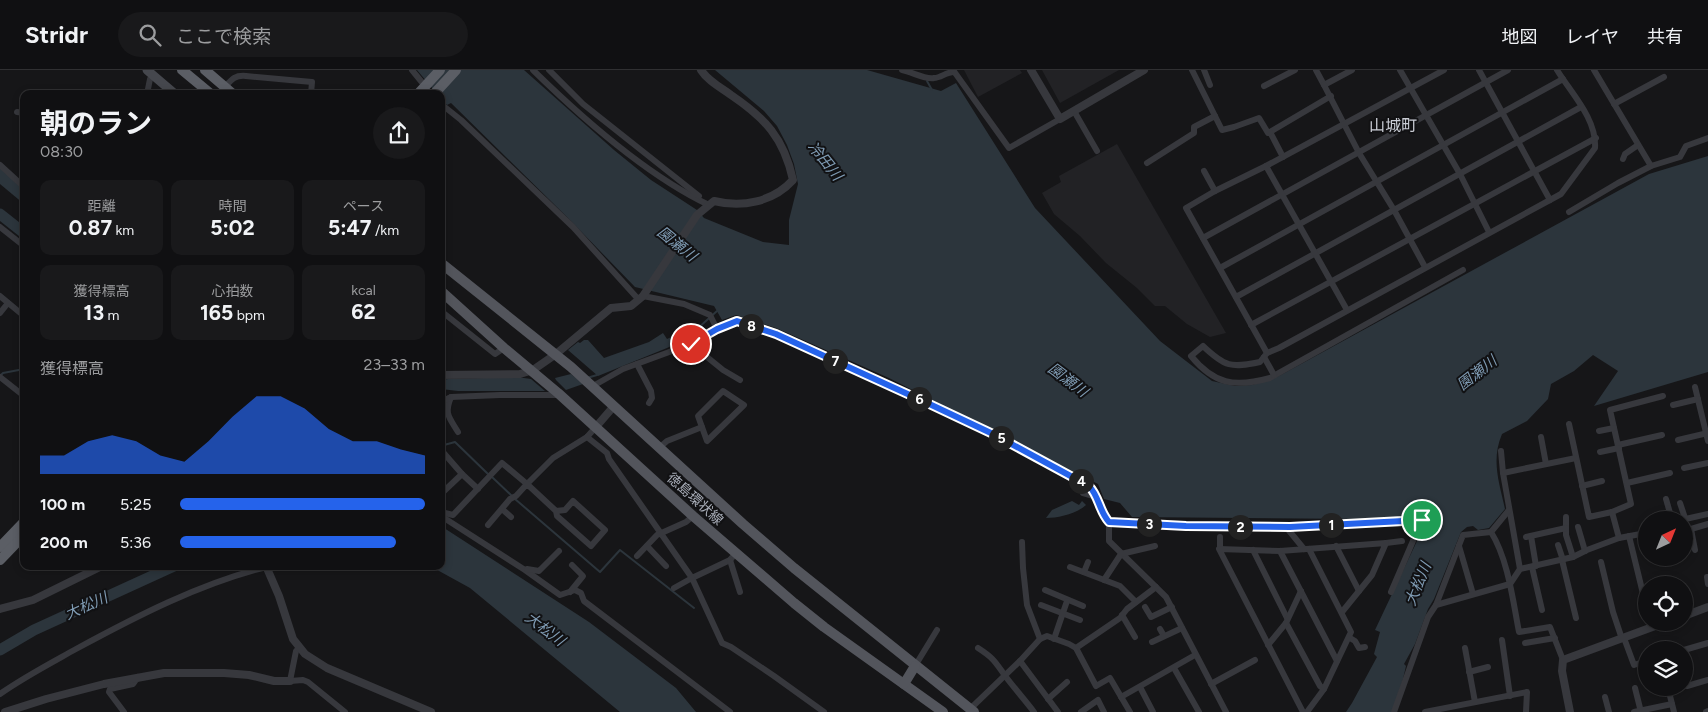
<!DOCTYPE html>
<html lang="ja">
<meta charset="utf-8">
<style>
:root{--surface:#101012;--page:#19191b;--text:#f1f3f6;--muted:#9c9d9f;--line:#303032;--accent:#2563eb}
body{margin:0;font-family:Figtree,"Noto Sans JP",sans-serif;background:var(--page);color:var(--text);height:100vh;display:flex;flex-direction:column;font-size:19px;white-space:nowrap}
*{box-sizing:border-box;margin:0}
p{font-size:16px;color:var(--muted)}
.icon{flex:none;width:28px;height:28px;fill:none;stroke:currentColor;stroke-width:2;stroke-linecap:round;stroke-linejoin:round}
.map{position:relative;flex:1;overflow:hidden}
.sheet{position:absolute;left:20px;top:20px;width:425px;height:480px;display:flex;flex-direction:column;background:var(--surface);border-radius:10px;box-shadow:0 2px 8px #0003,0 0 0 1px var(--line)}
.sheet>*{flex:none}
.needle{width:32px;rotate:43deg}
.buttons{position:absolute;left:1638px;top:441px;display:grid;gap:10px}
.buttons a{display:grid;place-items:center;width:55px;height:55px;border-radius:50%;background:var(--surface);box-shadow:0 2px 8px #0003,0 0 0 1px var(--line);font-size:25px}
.pin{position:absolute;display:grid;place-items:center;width:42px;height:42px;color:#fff;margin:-21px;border:2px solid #fff;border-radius:50%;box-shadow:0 1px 5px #0007}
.km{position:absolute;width:25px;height:25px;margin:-12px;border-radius:50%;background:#222;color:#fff;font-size:14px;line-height:25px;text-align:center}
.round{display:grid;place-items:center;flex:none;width:52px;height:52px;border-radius:26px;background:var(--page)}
.head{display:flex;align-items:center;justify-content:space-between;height:85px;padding:0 20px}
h1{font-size:28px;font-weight:700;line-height:38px}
.figures{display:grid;grid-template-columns:repeat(3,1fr);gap:8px;height:85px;padding:5px 20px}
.figures div{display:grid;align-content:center;border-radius:10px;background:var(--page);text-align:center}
.figures b{font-size:21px;font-weight:700}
.figures small{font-size:14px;font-weight:400}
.figures p{font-size:14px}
.chart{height:140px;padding:10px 20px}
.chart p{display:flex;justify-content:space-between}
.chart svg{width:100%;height:90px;margin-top:5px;fill:var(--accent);opacity:.7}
ul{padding:0 20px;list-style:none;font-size:16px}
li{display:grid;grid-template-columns:80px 60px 1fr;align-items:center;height:38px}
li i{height:12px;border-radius:6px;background:var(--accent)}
header{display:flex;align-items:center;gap:30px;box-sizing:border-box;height:70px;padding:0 25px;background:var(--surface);border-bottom:1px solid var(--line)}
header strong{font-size:24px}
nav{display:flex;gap:28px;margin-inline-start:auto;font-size:18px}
.search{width:350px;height:45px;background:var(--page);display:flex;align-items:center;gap:12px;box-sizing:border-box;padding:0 18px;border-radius:28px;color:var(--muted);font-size:19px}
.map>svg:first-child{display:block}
</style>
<header>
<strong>Stridr</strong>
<div class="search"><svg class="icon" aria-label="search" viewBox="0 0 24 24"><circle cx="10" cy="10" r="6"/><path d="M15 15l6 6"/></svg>ここで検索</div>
<nav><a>地図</a><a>レイヤ</a><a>共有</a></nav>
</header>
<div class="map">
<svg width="1708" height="642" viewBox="0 0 1708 642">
<rect width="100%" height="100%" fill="#161618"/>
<g fill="#222225">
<path d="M964 0H1020L1022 3 978 27Z"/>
<path d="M1042 0H1119L1060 33Z"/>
<path d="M1117 74 1226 263 1210 267 1187 254 1165 236H1155L1137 218 1106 193 1080 166 1054 144 1042 123 1061 112 1059 106Z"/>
</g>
<g fill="#2c353c">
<path d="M417 0H524L614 80 651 110 697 140 704 148 763 172 789 175V150L798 114 794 94 787 75 777 56 764 41 715 0H867L941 21 956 13 1035 138 1160 271 1212 311 1235 316 1252 315 1279 306 1649 104 1708 86V302L1594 336 1618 301 1593 285 1574 301 1551 314 1548 329 1527 351 1502 364C1491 390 1499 412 1505 439L1489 458 1478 460 1473 456 1467 457 1461 462 1434 529 1428 539 1415 574 1404 594 1406 596 1403 609 1392 642H1346L1352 633 1377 587 1374 584 1380 562 1375 560 1426 452 1420 446 1362 449 1132 447 1120 433 1104 429 1098 414 889 308 776 258 736 245 722 250 714 236 635 217 566 146 451 33 447 35 441 28V24H437Z"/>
<path d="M0 98 24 119V134L0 114Z"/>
<path d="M694 256 699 259 698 263 667 278 598 306 568 280 578 272 580 273 584 270H588L604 288 649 272 663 263 667 269Z"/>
<path d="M571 304 583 314 566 320 556 310 555 308Z"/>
<path d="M517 307 531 309 545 321H458L441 319V310L448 309Z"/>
<path d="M1072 431 1079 435 1082 431 1086 435C1076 444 1058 448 1046 448L1052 440Z"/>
<path d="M441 456 589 552 676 618 696 642H620L470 518 430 496H441Z"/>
</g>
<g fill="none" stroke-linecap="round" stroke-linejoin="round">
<g stroke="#2c353c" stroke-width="2">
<path d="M927 11 932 20"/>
<path d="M697 259 717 241"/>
<path d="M0 306 3 303 24 299"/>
<path d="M587 308 597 305"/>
<path d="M444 375 455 372 488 404"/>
<path d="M492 407 512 426"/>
<path d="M515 429 600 502 620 480 694 538"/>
</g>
<g stroke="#2c353c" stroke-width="11">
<path d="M0 144 24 163"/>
<path d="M0 580 34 560 174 496"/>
</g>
<g stroke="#37383d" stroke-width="6">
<path d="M412 0 425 16"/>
<path d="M533 0C583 49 646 105 709 135"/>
<path d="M549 0 583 34 699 126"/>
<path d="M902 0C912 2 926 10 934 8 941 8 946 2 954 2"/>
<path d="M953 0 1009 78 1060 49"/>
<path d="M1192 0 1215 46"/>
<path d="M1204 0 1210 15"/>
<path d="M1316 0 1324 15 1352 0"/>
<path d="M1400 0 1460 104 1489 162"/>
<path d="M1479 0 1550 130"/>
<path d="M1594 0 1651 96"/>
<path d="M1324 15 1359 83 1394 140 1425 197"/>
<path d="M1264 16 1295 0"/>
<path d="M225 17C232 9 235 5 246 6L312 12 311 24"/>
<path d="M147 24 150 9 153 5"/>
<path d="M441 34 461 50 573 157 639 230"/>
<path d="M1614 34 1664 7"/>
<path d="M1074 41 1097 81"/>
<path d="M17 42 24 43"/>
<path d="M1283 87 1270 62 1331 26"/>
<path d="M1623 89 1625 84 1638 75"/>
<path d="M1147 93 1194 63V57L1215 46 1222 60 1234 57 1259 48 1268 63 1270 62"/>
<path d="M0 95 24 117"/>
<path d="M1266 96 1444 0"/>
<path d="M1204 101 1215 121"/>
<path d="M1569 142 1618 113 1651 96 1680 87 1686 76 1708 68"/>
<path d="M0 157 24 176"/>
<path d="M1203 168 1508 0"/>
<path d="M1220 198 1563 9"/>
<path d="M1463 200 1270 308C1234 318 1214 314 1191 286L1203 276C1225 297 1231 298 1260 292L1267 283 1279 278 1561 124 1595 78C1597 49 1571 23 1557 0"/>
<path d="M0 226 24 246"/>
<path d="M1236 227 1581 37"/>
<path d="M441 241 495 284 504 278"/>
<path d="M0 243 8 233"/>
<path d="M1251 255 1596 68"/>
<path d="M717 259 737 251 776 264 923 331 993 364 1089 416C1099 426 1099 441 1109 452V471L1166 527 1226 642"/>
<path d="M691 274 723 300 740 310"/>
<path d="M1267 283 1186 138 1215 121 1266 96 1347 240"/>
<path d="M1264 287 1274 305"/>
<path d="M637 294 651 321 652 328 649 333"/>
<path d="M0 307 24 326"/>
<path d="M593 316 623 299 691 274 717 259 710 245 684 234 643 226"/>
<path d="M1695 317 1708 371"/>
<path d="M723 321 744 335 707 371 698 346Z"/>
<path d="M451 327C444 344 449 347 458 362"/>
<path d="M441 332 451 327 500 325H560"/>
<path d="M1673 335 1698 329"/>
<path d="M1569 354 1589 447 1612 442 1631 434 1610 340 1663 326"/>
<path d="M1599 361 1614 358"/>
<path d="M587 367 607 383 609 389 692 508 730 490 736 483"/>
<path d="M1541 367 1546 394"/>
<path d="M1678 370 1708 363"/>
<path d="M441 371 442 381 462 404 478 419"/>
<path d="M1618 375 1662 365"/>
<path d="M660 377 667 371 702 357"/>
<path d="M1501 381 1503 403 1520 499"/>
<path d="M1600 382 1619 378"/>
<path d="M1684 398 1708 393"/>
<path d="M1503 403 1576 388"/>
<path d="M1627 413 1670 403"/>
<path d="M1582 416 1602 411"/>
<path d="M442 423 462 404"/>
<path d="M1083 423 1097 427"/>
<path d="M1666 429 1672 450"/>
<path d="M1680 433 1685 448"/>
<path d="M502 439 511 447"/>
<path d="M1509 440 1491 462C1508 489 1513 531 1519 562L1550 557 1563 590"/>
<path d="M441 442 453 445 502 393 527 414 553 388 587 367 595 358"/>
<path d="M1612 442 1619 468"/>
<path d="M441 446 525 500 560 525 575 520 581 523 584 531 730 642"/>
<path d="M1566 447V465L1573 487"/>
<path d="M1681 450 1708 444"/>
<path d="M1109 452 1186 456 1290 457 1422 450 1391 522"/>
<path d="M488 455 510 429 516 426 527 414 556 441 557 446 591 476 605 460 573 431 565 440 556 441"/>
<path d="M1286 457 1304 479"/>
<path d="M1578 457 1585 481"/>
<path d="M1531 466 1536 496"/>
<path d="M1629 466 1646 536"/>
<path d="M1220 467V479"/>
<path d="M1526 467 1566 458"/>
<path d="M1022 472 1023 498 1027 535 1040 569"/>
<path d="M1386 473 1402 471"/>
<path d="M1558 475 1563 490"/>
<path d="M647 476 666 496"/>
<path d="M1336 476 1359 521"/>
<path d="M1459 476 1473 524"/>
<path d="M1253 480 1287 548"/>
<path d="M1695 480 1691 459 1708 454"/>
<path d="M1280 481 1337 591"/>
<path d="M637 486 657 465 686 452 693 446"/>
<path d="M730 490 740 522"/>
<path d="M1562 490 1576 548"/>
<path d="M1601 492 1613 542 1622 569"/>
<path d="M1070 497 1120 516 1136 532"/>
<path d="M1532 497 1542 540"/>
<path d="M527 499 539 501 559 481"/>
<path d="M1084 502 1088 492"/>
<path d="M1707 507 1708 514"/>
<path d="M1104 510 1121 484 1155 476"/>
<path d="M674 518 692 508 722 573 731 577 774 606 824 642"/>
<path d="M1045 520 1083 536"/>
<path d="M570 522 583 506 572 495"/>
<path d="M1041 535 1080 550"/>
<path d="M1436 535 1463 465 1491 462"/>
<path d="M1145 537 1151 547 1172 537"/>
<path d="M1122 545 1135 567"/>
<path d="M1286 553 1320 616 1324 619"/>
<path d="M1160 559 1164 566"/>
<path d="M1350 568 1355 571 1359 578 1365 577"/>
<path d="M1624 568 1634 595 1646 591"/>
<path d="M1054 569 1067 531"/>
<path d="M1502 570 1510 626"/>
<path d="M1152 572 1182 558"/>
<path d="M1525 573 1555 568"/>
<path d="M1268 575 1286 553 1301 521"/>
<path d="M299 578 296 581 290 611 303 610 308 612 345 642"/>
<path d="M978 578C995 589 995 592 1006 607 1015 619 1025 630 1034 642"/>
<path d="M1076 578 1120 548 1127 539 1156 517"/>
<path d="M1465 578 1475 632"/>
<path d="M1684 580 1708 573"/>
<path d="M1020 591 1058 642"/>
<path d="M915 596 937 560"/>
<path d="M1174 598 1199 642"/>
<path d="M1469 602 1488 597"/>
<path d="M1211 614 1255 590"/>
<path d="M1687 616 1708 610"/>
<path d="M1140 617 1153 642"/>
<path d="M1635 618 1641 642"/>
<path d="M1668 618 1674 642"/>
<path d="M0 624C24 607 51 593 76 579 137 546 199 514 266 497"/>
<path d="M1121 627 1195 585"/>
<path d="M1605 627 1609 642"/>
<path d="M1048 629 1067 612"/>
<path d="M970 639 1020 591 1040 569 1047 566 1069 574 1076 578 1096 616 1110 608 1130 642"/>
<path d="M124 642 109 622 110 619 133 614 138 607"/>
<path d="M1081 642 1098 630 1104 642"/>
<path d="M1303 642 1219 479 1280 481 1386 473 1372 505 1342 542"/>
<path d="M1307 642 1324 619 1351 562 1309 479"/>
<path d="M1394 642 1428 547 1436 535 1510 514 1520 499 1573 487 1587 480 1619 468 1646 463"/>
<path d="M1425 642 1527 622 1526 642"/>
<path d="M1634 642 1672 634"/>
<path d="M1706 642 1708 641"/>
</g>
<g stroke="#37383d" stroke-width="8">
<path d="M1031 0 1060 49 1144 0"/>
<path d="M441 305 520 304 533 300 556 284 611 238 631 236 643 226 697 145 714 131C742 138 773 132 793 110 784 68 765 48 731 25 720 17 708 11 701 0"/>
<path d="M595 358 614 336"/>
<path d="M266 496 279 526 293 569 305 584 327 598 431 642"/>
<path d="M0 539 33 530 102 496"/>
<path d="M1684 546 1708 537"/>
<path d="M5 642 46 629 104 614 164 603H224L249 605 274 611H290"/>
<path d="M1570 642 1562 601 1563 590 1666 552"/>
</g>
<path stroke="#45474d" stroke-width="9" d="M147 0 175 24"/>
<g stroke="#53555c" stroke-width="10">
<path d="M441 193 571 297 743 454 794 498 974 642"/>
<path d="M441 221 504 278 558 323 693 446 794 533 824 557 943 642"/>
<path d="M904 614 915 596"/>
</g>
<g stroke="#5b5e65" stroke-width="10">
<path d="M182 0 211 24"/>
<path d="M205 0 233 24"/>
<path d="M418 24 440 0"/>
<path d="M434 24 456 0"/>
<path d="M0 477 24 452"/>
<path d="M0 490 24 465"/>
</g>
</g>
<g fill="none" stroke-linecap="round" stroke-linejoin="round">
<g stroke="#fff" stroke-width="10">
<path id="route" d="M691 274 717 259 737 251 776 264 923 331 993 364 1089 416C1099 426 1099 441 1109 452L1186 456 1290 457 1422 450"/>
</g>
<use href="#route" stroke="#2563eb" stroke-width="6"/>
</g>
<g text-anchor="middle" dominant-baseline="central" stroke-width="4" stroke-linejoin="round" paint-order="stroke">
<g font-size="14" fill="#a8adb8" stroke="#111113">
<text transform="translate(695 429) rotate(42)">徳島環状線</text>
</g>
<g font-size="15" font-style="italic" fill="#7f9bb3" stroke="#111113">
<text transform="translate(825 91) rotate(51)">冷田川</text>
<text transform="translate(677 174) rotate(39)">園瀬川</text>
<text transform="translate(1477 303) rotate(-38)">園瀬川</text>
<text transform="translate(1068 310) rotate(37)">園瀬川</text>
<text transform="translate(1418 514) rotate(-68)">大松川</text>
<text transform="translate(86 536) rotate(-24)">大松川</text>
<text transform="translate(545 559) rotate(37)">大松川</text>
</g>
<g font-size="16" fill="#c9ccd4" stroke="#111113">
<text x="1393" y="55">山城町</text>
</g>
</g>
</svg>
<div class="buttons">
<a><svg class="needle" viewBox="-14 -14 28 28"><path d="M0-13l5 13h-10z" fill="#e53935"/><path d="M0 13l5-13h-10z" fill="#9c9d9f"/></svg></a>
<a><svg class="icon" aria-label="locate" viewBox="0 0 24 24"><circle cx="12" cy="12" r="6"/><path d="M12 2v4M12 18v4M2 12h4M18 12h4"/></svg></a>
<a><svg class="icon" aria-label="layers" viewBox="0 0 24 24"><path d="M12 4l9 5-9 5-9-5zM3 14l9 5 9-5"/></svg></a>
</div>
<div class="pin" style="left:1422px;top:450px;background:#1e9e55"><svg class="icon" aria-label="arrive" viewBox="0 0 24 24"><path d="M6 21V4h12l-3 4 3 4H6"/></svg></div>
<div class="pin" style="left:691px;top:274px;background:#d93025"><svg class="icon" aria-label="check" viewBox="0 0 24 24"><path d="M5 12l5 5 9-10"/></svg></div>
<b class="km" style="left:1331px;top:455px">1</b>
<b class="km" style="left:1240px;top:457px">2</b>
<b class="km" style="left:1149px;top:454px">3</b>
<b class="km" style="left:1081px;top:411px">4</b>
<b class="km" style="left:1001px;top:368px">5</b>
<b class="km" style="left:919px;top:329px">6</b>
<b class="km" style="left:835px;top:291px">7</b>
<b class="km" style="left:751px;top:256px">8</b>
<section class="sheet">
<div class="head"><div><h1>朝のラン</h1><p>08:30</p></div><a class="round"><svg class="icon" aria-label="share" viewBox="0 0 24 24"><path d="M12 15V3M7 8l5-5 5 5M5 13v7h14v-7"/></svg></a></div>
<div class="figures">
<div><p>距離</p><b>0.87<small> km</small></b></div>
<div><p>時間</p><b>5:02</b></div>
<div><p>ペース</p><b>5:47<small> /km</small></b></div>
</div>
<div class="figures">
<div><p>獲得標高</p><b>13<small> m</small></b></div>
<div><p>心拍数</p><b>165<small> bpm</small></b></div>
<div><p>kcal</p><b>62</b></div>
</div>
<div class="chart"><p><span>獲得標高</span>23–33 m</p>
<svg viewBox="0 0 160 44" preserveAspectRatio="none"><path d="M0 44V35L10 35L20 28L30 25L40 28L50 35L60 38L70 28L80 16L90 6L100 6L110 12L120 22L130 28L140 28L150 32L160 35V44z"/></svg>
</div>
<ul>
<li><b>100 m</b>5:25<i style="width:100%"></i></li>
<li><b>200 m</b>5:36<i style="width:88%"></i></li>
</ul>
</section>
</div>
